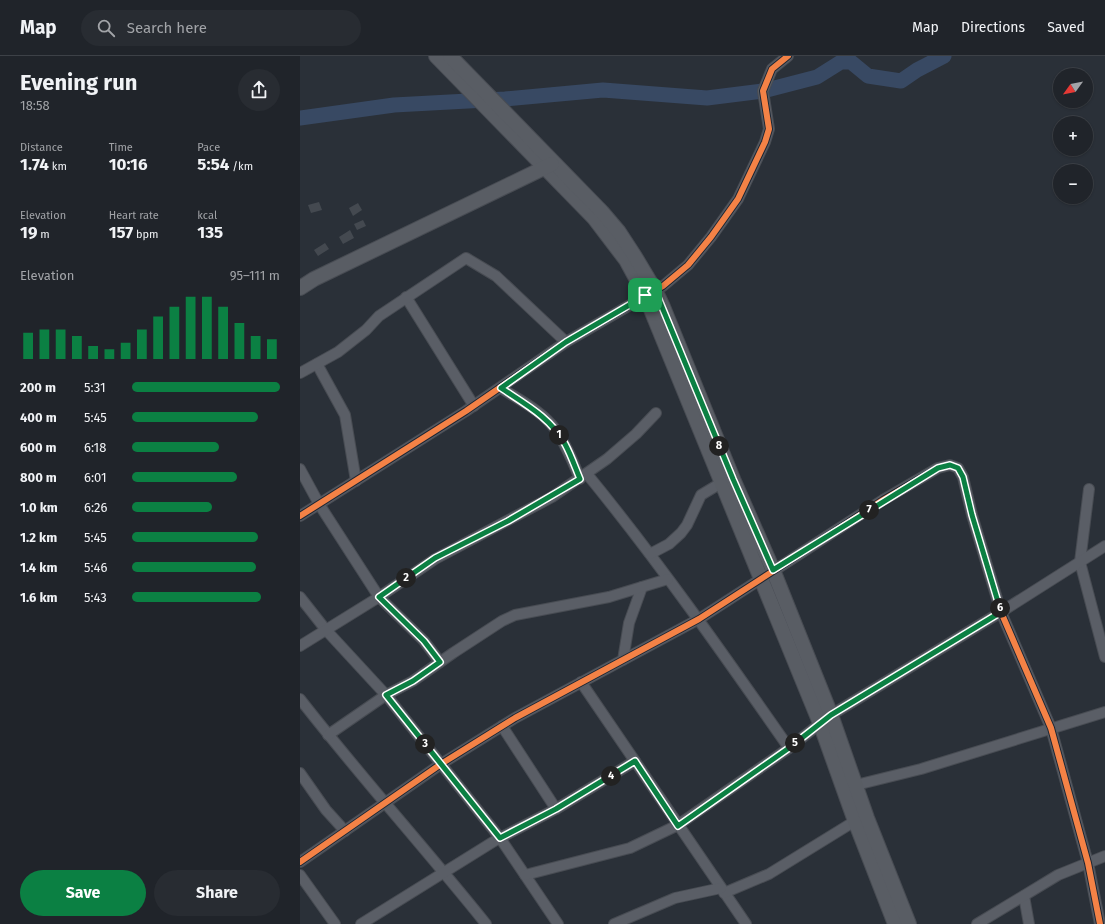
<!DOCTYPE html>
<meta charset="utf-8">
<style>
:root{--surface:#20242a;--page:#282c32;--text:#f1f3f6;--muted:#a2a4a8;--line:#3d4147;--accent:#0b8043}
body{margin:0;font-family:"Fira Sans",sans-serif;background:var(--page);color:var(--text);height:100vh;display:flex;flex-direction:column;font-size:15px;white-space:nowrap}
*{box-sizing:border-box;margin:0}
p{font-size:13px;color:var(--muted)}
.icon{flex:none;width:22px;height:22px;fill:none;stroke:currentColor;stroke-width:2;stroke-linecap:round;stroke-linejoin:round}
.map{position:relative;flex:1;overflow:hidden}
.details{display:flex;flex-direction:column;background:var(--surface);width:300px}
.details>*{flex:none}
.needle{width:26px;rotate:237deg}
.controls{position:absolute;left:753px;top:12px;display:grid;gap:8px}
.controls a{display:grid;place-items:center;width:40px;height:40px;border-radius:50%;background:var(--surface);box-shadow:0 1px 3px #0004,0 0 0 1px var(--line);font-size:20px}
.pin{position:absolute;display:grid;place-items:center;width:34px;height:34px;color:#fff;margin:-17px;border-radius:8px;box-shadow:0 2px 6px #0006}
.km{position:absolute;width:20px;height:20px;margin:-10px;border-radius:50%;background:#222;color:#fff;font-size:11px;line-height:20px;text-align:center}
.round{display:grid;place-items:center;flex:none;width:42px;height:42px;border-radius:21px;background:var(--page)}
.head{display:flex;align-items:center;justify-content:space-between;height:68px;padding:0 20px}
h1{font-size:22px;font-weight:700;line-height:30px}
.metrics{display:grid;grid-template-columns:repeat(3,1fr);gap:6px;height:68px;padding:4px 20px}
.metrics div{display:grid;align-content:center}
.metrics b{font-size:17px;font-weight:700}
.metrics small{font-size:11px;font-weight:400}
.metrics p{font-size:11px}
.chart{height:112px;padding:8px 20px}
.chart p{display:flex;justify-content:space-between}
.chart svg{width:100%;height:72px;margin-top:4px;stroke:var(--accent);stroke-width:6}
.cta{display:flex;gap:8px;margin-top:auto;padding:8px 20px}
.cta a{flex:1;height:46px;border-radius:24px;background:var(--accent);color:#fff;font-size:16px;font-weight:700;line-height:46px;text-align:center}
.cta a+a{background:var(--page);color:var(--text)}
ul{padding:0 20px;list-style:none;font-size:13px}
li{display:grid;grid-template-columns:64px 48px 1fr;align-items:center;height:30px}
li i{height:10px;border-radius:5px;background:var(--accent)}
header{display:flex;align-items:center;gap:24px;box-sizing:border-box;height:56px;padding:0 20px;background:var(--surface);border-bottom:1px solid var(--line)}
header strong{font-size:19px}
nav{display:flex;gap:22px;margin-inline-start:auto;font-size:14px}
.search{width:280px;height:36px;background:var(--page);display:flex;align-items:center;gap:10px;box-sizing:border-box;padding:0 14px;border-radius:22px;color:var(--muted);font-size:15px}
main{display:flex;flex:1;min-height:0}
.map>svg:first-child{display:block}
</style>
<header>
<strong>Map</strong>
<div class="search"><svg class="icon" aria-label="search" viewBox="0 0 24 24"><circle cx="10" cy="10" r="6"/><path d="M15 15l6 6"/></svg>Search here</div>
<nav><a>Map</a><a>Directions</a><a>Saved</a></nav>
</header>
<main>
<section class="details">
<div class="head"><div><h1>Evening run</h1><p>18:58</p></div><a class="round"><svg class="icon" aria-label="share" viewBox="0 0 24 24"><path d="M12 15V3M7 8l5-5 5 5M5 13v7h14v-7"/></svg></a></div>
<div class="metrics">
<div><p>Distance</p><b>1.74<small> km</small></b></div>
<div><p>Time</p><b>10:16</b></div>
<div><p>Pace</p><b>5:54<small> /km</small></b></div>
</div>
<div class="metrics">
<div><p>Elevation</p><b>19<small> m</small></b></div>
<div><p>Heart rate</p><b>157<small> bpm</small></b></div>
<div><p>kcal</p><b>135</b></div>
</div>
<div class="chart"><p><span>Elevation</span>95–111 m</p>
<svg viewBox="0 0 160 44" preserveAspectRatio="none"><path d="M5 44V28M15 44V26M25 44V26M35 44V30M45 44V36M55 44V38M65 44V34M75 44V26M85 44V18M95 44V12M105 44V6M115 44V6M125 44V12M135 44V22M145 44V30M155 44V32"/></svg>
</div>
<ul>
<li><b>200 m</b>5:31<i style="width:100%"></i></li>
<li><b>400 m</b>5:45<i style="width:85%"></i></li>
<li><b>600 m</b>6:18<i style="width:59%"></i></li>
<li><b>800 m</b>6:01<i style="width:71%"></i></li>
<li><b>1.0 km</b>6:26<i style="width:54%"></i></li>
<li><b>1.2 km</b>5:45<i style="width:85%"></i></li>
<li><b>1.4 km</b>5:46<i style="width:84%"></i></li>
<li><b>1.6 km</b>5:43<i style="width:87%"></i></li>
</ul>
<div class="cta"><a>Save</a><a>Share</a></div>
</section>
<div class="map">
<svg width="805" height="868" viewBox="0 0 805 868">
<rect width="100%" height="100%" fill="#2a3038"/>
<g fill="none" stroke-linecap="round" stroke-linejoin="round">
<path stroke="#384963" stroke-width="15" d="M0 62 94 49 205 43 303 34 407 42 463 35 517 21 541 6H551L568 20 601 25 617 14 644 0"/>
</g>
<g fill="#444950">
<path d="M19 146 22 154 11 157 8 149Z"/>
<path d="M58 147 62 154 53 160 49 152Z"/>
<path d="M63 164 66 170 57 174 54 168Z"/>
<path d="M50 174 54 182 43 188 39 181Z"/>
<path d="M25 187 29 193 18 200 14 194Z"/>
</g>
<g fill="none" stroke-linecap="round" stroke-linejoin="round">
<g stroke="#484c53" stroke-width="12">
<g id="minor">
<path d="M106 241 174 350"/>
<path d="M17 308 45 359 56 425"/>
<path d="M0 317 38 296 66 274 79 260 166 202 196 220 266 286"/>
<path d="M201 332C219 344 242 355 255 373 266 388 273 406 280 423"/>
<path d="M0 413 19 448 79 541 124 585 140 606"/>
<path d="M287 418C359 506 424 599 489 692"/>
<path d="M789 433 780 506 805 601"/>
<path d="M0 460 166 355 266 286 363 230 388 209 411 181 438 143 465 86 469 73 463 35 472 13 488 0"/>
<path d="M350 498 369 488 381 477 387 469 401 439 421 427"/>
<path d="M0 541 26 574 86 639 200 782 258 868"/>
<path d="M0 590 79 541 135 503 252 441 307 403 336 378 356 357"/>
<path d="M323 604 329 567 342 531"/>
<path d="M281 626 446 868"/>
<path d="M0 643C60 720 125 792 186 868"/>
<path d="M202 670 256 753"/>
<path d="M28 679 86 639 113 625 153 597 202 565 215 559 309 541 368 523"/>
<path d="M0 717 26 754 45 775"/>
<path d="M556 729 621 713 805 656"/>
<path d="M0 806 141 708 215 662 399 563 583 444 638 412 650 409 658 412 663 421 672 459 701 556 751 672 788 807 800 868"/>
<path d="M0 819 35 868"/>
<path d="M225 819 330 792 378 769 489 692 531 659 701 556 805 490"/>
<path d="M424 837 469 818 555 765"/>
<path d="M724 840 729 868"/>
<path d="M61 868 196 784 256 753 335 705"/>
<path d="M314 868 375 842 421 832"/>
<path d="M677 868 758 819 805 800"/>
</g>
</g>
<g stroke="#484c53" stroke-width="16">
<g id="secondary">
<path d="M136 0 294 162 326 204 345 239 520 667 555 765 595 868"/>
<path d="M150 0 302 156 319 176 334 199 355 234 363 251 433 423 473 514 531 659 567 762 609 868"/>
<path d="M0 232 14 223 252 108"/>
</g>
</g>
<use href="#minor" stroke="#5a5e66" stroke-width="10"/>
<use href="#secondary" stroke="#595d64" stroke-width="14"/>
<g stroke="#1d2633" stroke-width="8">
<g id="cycleway">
<path d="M0 460 166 355 266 286 363 230 388 209 411 181 438 143 465 86 469 73 463 35 472 13 488 0"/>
<path d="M0 806 141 708 215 662 399 563 583 444 638 412 650 409 658 412 663 421 672 459 701 556 751 672 788 807 800 868"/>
</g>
</g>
<use href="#cycleway" stroke="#f48246" stroke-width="6"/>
</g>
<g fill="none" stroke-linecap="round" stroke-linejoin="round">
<g stroke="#fff" stroke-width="8">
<path id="route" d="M355 234 433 423 473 514 638 412 650 409 658 412 663 421 672 459 701 556 531 659 489 692 378 770 335 705 256 753 200 782 86 639 113 625 140 606 124 585 79 541 135 502 208 465 280 423C275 411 271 399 265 388 251 362 225 348 201 332L266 286Z"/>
</g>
<use href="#route" stroke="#0b8043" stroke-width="5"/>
</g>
</svg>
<div class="controls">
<a><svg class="needle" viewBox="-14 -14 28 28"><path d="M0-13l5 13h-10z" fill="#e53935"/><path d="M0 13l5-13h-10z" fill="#a2a4a8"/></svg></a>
<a>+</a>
<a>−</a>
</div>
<div class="pin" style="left:345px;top:239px;background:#1e9e55"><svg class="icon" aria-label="arrive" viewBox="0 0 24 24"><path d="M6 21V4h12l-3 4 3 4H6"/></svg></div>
<b class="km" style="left:259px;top:379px">1</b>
<b class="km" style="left:106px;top:522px">2</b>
<b class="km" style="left:125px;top:688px">3</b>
<b class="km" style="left:311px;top:720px">4</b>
<b class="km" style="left:495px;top:687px">5</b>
<b class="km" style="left:700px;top:552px">6</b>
<b class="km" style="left:569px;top:454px">7</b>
<b class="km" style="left:419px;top:390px">8</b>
</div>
</main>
